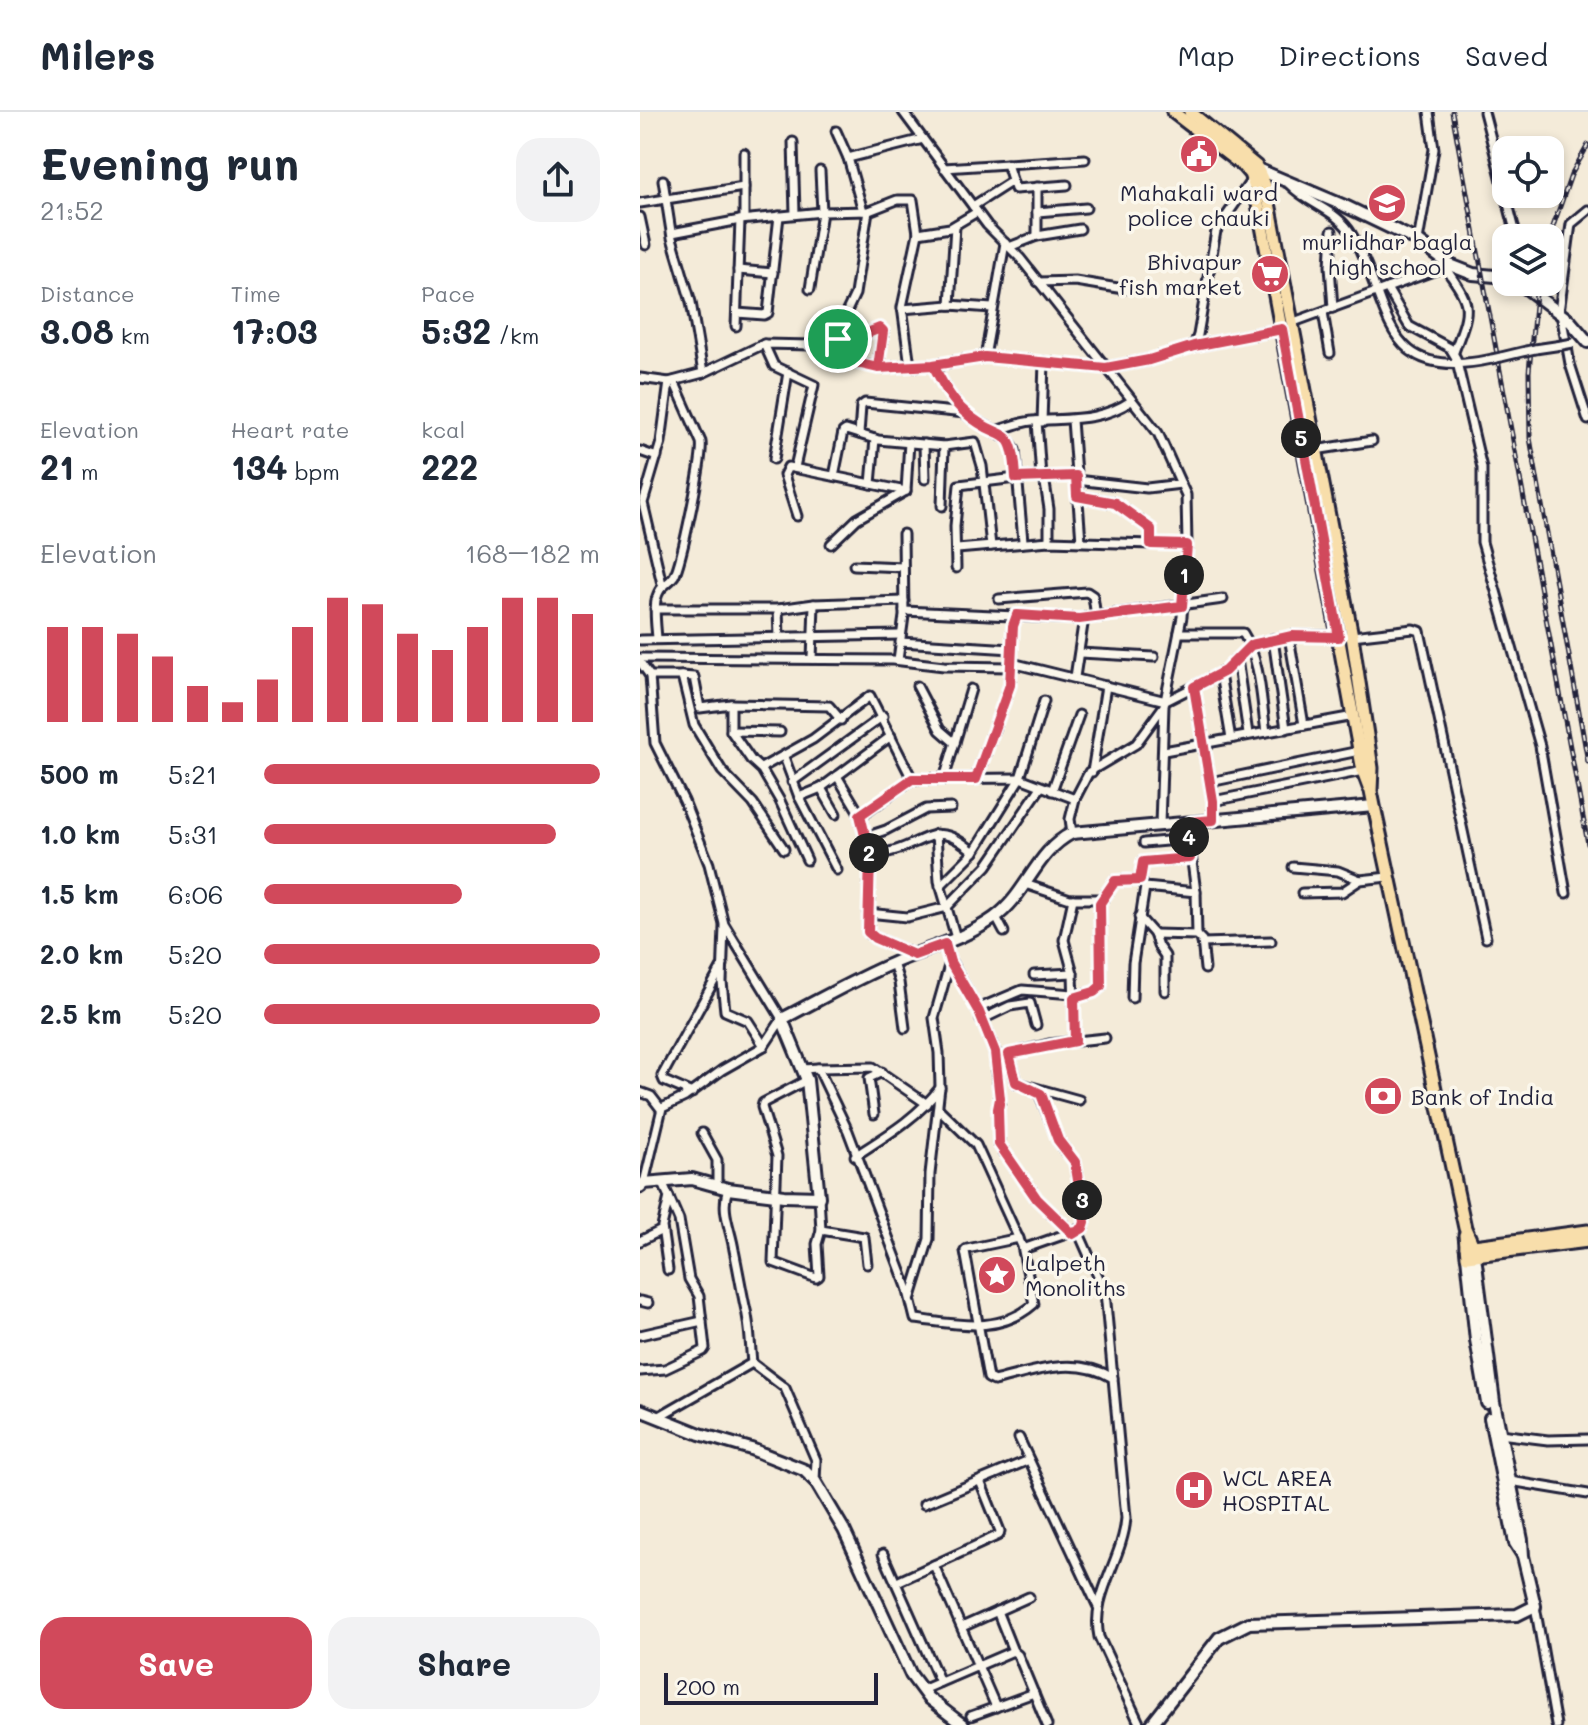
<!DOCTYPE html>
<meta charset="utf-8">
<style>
:root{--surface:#fff;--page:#f2f2f3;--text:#1f2937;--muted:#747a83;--line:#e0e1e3;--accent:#d1495b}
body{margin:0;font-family:Mali,sans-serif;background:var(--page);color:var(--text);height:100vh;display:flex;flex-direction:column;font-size:30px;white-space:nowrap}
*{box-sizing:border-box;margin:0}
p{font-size:26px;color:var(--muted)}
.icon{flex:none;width:44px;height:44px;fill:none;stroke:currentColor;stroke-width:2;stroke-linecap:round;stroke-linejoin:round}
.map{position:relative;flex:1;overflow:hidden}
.side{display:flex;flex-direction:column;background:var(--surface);width:640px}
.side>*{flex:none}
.tools{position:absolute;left:852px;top:24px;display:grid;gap:16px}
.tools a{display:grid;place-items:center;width:72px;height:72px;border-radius:16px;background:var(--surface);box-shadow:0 4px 12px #0003;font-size:40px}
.scale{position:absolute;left:24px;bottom:20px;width:214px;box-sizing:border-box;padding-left:8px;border:4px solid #22223b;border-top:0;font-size:22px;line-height:28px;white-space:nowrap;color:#22223b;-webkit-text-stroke:6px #fbf7ec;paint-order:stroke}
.pin{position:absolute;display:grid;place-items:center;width:68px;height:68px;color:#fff;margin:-34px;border:4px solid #fff;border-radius:50%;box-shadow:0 2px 8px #0007}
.km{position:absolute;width:40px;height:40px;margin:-20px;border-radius:50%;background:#222;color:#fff;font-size:22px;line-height:40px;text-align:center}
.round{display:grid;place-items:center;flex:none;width:84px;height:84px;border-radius:24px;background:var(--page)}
.headline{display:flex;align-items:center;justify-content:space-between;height:136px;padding:0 40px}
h1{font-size:44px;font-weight:800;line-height:60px}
.metrics{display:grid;grid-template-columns:repeat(3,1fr);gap:12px;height:136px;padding:8px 40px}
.metrics div{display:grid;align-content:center}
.metrics b{font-size:34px;font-weight:800}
.metrics small{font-size:22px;font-weight:400}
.metrics p{font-size:22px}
.chart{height:224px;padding:16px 40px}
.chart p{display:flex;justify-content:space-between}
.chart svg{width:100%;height:144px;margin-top:8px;stroke:var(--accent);stroke-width:6}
.primary-button{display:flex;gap:16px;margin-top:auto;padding:16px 40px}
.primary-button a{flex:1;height:92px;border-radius:24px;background:var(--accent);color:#fff;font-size:32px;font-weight:800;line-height:92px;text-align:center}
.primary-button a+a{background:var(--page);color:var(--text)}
ul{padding:0 40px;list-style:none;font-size:26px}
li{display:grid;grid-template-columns:128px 96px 1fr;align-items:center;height:60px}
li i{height:20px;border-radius:10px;background:var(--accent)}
header{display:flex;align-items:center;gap:48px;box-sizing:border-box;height:112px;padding:0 40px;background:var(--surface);border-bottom:2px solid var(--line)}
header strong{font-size:38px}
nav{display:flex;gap:44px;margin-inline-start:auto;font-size:28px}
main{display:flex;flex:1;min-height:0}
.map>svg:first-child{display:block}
</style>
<header>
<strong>Milers</strong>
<nav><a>Map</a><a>Directions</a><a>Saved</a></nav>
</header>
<main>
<section class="side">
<div class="headline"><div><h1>Evening run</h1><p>21:52</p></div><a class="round"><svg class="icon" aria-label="share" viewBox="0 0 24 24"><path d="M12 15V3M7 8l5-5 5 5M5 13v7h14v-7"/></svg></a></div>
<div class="metrics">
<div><p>Distance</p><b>3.08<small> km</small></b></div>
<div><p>Time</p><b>17:03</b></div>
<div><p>Pace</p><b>5:32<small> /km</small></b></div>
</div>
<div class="metrics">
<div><p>Elevation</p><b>21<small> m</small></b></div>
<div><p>Heart rate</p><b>134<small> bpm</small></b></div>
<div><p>kcal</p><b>222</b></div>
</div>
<div class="chart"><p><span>Elevation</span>168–182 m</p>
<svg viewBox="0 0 160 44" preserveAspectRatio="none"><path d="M5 44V15M15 44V15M25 44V17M35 44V24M45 44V33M55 44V38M65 44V31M75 44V15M85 44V6M95 44V8M105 44V17M115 44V22M125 44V15M135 44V6M145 44V6M155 44V11"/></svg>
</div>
<ul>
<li><b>500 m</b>5:21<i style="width:100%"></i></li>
<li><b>1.0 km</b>5:31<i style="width:87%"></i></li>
<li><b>1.5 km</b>6:06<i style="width:59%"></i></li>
<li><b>2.0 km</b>5:20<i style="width:100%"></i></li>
<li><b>2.5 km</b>5:20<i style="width:100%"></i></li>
</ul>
<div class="primary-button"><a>Save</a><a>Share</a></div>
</section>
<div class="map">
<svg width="948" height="1613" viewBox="0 0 948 1613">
<rect width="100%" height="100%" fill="#f4ebd9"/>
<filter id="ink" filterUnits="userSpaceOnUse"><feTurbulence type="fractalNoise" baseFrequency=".0125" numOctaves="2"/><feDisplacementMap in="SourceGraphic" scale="16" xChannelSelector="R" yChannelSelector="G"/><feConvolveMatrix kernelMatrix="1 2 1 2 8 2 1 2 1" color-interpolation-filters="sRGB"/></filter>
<g filter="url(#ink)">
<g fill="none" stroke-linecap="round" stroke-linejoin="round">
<g stroke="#22223b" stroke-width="13">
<g id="street">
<path d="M263 0 347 113 380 146 518 321 546 383 547 433 542 505 524 594 520 713"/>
<path d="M844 0 877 126"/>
<path d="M196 19 208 46 223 99"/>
<path d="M153 30 155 102"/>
<path d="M104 41V107"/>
<path d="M208 46 283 27"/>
<path d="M367 52 375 77 427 73"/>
<path d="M304 56 445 47"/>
<path d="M23 68 32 126 51 190 63 261"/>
<path d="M650 73C669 93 698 98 712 123 753 192 737 272 852 247"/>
<path d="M0 91 104 75"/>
<path d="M333 94 372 69"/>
<path d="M397 100 446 96"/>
<path d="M0 105 6 133"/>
<path d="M692 119 690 154 693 196"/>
<path d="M32 121 100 108 182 100 229 99 257 88H273L278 121 262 195 270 254"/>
<path d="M278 121 310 116 337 100"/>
<path d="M397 124V75"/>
<path d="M778 129 794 37 789 0"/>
<path d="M369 135 397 124 440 117"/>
<path d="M804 154C833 195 831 194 814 240"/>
<path d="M98 158 133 161"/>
<path d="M398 170 435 169 484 177"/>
<path d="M747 176 769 214 810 236 816 246 842 356V430L900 634 926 781"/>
<path d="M170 177 182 100 180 59"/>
<path d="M310 193 315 114"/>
<path d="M262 197 310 193 352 196"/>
<path d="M683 200 690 241"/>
<path d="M919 200 931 112 948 98"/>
<path d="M97 201 124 203 128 201 139 104"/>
<path d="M921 202 930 252 948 308"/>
<path d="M651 211 810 153"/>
<path d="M96 214 100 108"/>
<path d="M198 227 218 225 240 216 243 219 238 256"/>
<path d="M124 232 134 254 174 273 155 355"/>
<path d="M174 233 198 227 197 220 215 182 228 99"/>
<path d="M554 234 558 223 576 119 612 67"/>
<path d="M895 237 922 233"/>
<path d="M345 245 365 131"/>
<path d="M861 245 886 239"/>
<path d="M293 253C302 269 311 288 325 301 340 315 366 318 375 338L383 429"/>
<path d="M0 266 29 270 63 261 124 232 172 233 204 248 238 256 293 253 345 245 466 256 509 248 554 234 642 217"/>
<path d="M432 308 441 429"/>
<path d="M397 309 401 365"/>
<path d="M402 310 404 250"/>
<path d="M355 319C367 316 380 310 392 309 428 306 460 310 491 289"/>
<path d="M219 322 221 294 225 291 325 301"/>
<path d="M284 332 285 367"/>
<path d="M675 338 732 329"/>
<path d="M0 339 17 345"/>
<path d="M134 347 148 260"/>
<path d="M194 364 203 320 206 318 238 328 304 334 335 330 342 354 351 434"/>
<path d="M404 365 409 397V429"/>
<path d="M436 368 507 376 541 372"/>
<path d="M231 372 235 327"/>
<path d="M437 384 475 391 511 417V432"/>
<path d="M302 394 304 334"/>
<path d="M157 404 144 363 148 355 266 379"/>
<path d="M191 432 217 407 266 379 269 330"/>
<path d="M317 437 409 429 547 433"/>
<path d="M214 453 263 455"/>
<path d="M316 456 315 414 319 373 376 366 436 364"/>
<path d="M22 472 3 391 21 330 29 270"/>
<path d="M359 487 447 480 453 484 456 505"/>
<path d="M15 497H138L174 492 264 489"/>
<path d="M138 497 139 525"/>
<path d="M264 499 439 507 583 487"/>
<path d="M539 521H603C621 549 621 587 626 620"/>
<path d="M649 525 664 613"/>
<path d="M17 526C16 514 14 500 16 488 20 472 26 475 34 464 41 453 64 344 61 330L34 269"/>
<path d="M633 527 646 617"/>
<path d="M0 528 260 523"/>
<path d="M260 530 372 537"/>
<path d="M440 541 514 545"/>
<path d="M0 546 253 548 304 554 371 555"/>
<path d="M172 547 174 492"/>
<path d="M597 547 608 622"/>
<path d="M258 548 264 504 263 422"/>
<path d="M0 550 10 564 15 631 44 689 69 752 84 812 142 907 124 934 82 958 45 985 22 996 4 1071"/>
<path d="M372 551 526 589 585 559 611 533 652 524H712L773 517 780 519 846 826"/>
<path d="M580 562 591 627"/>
<path d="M10 564H42L54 613 82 659 113 691 144 737"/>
<path d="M41 564 54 565 60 596 91 592 189 594 201 608"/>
<path d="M435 565 444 506"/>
<path d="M277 574 300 618 315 631"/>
<path d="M554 575 573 689V708"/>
<path d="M91 592V619L111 648 122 658 140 689 167 748"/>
<path d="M91 619 140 620"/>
<path d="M524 639 714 604"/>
<path d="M144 645 159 685 197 758"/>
<path d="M121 656 173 627 230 584 272 667 380 666 435 687"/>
<path d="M452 660 466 574"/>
<path d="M197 664 221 704 272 667"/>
<path d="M304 667 331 577"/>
<path d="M336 667 370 573 373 514 377 503"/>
<path d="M152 670 243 604"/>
<path d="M570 670 719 639"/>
<path d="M181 676 196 702"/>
<path d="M412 679 439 603"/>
<path d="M159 685 181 676 251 624"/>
<path d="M573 689 723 659"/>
<path d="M220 703 230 744 228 820 235 826 272 842"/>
<path d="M551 710 549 727 556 780 557 823"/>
<path d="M432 721 430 707 435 687 449 660 496 632 523 595"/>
<path d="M296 722 299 769 316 826"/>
<path d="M225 725 246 718 286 697 311 696"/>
<path d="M504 731 549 727"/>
<path d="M230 744C241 742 252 740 262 736 295 722 303 713 334 740"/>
<path d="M653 755 698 759 720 768 748 765"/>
<path d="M500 768 503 750 550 746"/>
<path d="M385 772 430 787H461"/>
<path d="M300 774 334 740 380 666 404 589"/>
<path d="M662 781 702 780 720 768"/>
<path d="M433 787 424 828 433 861 435 929"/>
<path d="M228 801 267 805 307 795 347 754 401 675"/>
<path d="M356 805 364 820"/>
<path d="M499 805 514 822 518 834 525 844V879"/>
<path d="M84 814 82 870 85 899 108 909 124 934"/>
<path d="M514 822 557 823 562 828 565 857"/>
<path d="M562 831 631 829"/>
<path d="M311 850 339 900 355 940 360 987 358 997 359 1032 397 1087 433 1122"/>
<path d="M253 851 259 870 265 916"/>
<path d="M394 863 433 861"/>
<path d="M434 886 454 880 461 874 460 791 475 769 500 768 505 775 556 780"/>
<path d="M492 886 493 851 505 775"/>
<path d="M337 897 382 878 433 882"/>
<path d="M341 908 370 894 390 891 396 913"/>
<path d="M369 942 377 971 439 988"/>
<path d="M356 946 409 932 465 926"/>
<path d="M178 956 233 955 287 992"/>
<path d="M163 957 178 956 208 1019 267 1175 275 1207C317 1212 359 1223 394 1192L382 1134 336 1033 298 996"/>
<path d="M167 968 123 991 122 995 137 1044 133 1150 176 1166 179 1164 177 1132 181 1118 179 1085"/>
<path d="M0 980 11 984 21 997"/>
<path d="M52 981 24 969 22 964 83 853"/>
<path d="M234 1002 229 966 242 960"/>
<path d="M62 1021 77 1048V1073"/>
<path d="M215 1044C246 1024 277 1006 300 976"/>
<path d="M88 1077C80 1098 91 1117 94 1138 98 1157 101 1175 105 1194 110 1212 110 1232 112 1251"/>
<path d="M181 1118 224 1125 227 1152"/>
<path d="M438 1119 465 1180 486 1406C483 1447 450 1484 459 1525L500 1613"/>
<path d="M379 1126 327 1137 325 1139 348 1266 354 1269C394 1259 435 1243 473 1266"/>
<path d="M0 1129 22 1118"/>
<path d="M383 1137 443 1116 445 1110 435 1050 419 1030 398 978"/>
<path d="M28 1158 22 1115 29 1085"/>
<path d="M271 1185 289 1127 290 1062 300 975 299 941 294 906 310 850 305 832"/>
<path d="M0 1189 8 1191"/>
<path d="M0 1223 62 1209"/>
<path d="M0 1259 25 1257 63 1239 65 1236 59 1184 49 1167 39 1108 22 1069"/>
<path d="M18 1305 112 1251 145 1276 176 1348 175 1369"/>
<path d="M860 1322 908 1328 948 1327"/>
<path d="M379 1326 458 1495"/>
<path d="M870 1369 948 1382"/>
<path d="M284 1392 389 1348"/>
<path d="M243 1442 300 1570"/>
<path d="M294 1453 356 1595"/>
<path d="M257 1470 359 1423 360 1419 340 1369"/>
<path d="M895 1494 916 1613"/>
<path d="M357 1499 373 1539"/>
<path d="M322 1515 389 1485"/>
<path d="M282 1578 373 1539 378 1543 407 1613"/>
<path d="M331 1604 394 1581"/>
</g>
</g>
<g stroke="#22223b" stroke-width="16">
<g id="secondary">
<path d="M615 63 620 58 705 94 778 129 810 153 833 162 866 165"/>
<path d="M878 170 930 209 948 230"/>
<path d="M0 1075 4 1071 52 1067 88 1077 144 1084 179 1085 167 968 142 907C179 888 215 867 253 851 287 836 323 828 354 806 387 783 395 740 432 721L734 694"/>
<path d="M827 1144 836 1228 847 1291"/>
<path d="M0 1298 60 1322 111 1337 164 1358 175 1369 204 1418 271 1563 288 1586 323 1613"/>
<path d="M850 1306 875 1431 882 1442"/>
<path d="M511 1613 579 1526 609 1511 877 1503 895 1494 883 1444 882 1428 854 1290 834 1136"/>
</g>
</g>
<g stroke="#22223b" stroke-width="17">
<g id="primary">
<path d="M533 0 603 54 610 62 615 76 723 659 729 675"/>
<path d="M550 0 616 54 626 75 712 524 732 656 731 679 734 694 825 1116 833 1134"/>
<path d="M825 1123 827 1144 948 1129"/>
<path d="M826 1135 948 1119"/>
</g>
</g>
<use href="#street" stroke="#fbf7ec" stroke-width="7"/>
<use href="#secondary" stroke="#fbf7ec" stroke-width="10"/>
<use href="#primary" stroke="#f8deab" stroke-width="11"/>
<g stroke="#22223b" stroke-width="5">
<g id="rail">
<path d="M812 0 948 732"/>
<path d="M909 126 931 63 948 33"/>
<path d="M897 170 889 260 890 326 948 650"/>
</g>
</g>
<use href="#rail" stroke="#fbf7ec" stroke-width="2" stroke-dasharray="6" stroke-linecap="butt"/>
<g stroke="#22223b" stroke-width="13" stroke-linecap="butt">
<g id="street-bridge">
<path d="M922 233 933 231"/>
<path d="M886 239 895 237"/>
<path d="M852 247 861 245"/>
</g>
</g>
<use href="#street-bridge" stroke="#fbf7ec" stroke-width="7"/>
</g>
</g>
<g fill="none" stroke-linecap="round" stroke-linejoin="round" filter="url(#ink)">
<g stroke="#fff" stroke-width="16">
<path id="route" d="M198 227 218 225 240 216 243 219 238 256 293 253C302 270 311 289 326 301 360 332 373 307 376 366L436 364 437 384 475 391 511 417V432L547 433 542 494 439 507 377 503 373 514 370 573 336 667H272L220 703 230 744 228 820 235 826 274 843 305 832 310 850 339 900 355 940 360 987 358 997 359 1032 397 1087 433 1122 443 1116 445 1110 435 1050 418 1028 401 982 376 970 369 942 435 929 434 886 454 880 461 874 460 791 475 769 500 768 503 750 550 746 549 727 551 710 573 708V689L554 575 585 559 611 533 652 524 699 525 642 217 554 234 509 248 466 256 345 245 293 253 238 256 204 248 172 233 198 227"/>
</g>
<use href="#route" stroke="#d1495b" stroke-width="10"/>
</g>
<defs>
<g id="civic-disc" transform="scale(2)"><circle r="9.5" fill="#d1495b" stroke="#fbf7ec"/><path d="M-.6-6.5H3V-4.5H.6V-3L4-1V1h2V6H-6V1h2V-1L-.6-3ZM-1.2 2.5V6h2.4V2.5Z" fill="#fff"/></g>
<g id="school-disc" transform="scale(2)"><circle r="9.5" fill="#d1495b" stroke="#fbf7ec"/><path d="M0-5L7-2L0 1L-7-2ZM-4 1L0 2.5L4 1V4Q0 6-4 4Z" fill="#fff"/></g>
<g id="supermarket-disc" transform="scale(2)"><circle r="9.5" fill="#d1495b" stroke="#fbf7ec"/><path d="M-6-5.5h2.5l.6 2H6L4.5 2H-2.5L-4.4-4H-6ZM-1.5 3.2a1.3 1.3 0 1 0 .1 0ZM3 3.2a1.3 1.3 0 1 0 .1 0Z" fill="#fff"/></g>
<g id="bank-disc" transform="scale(2)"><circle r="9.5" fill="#d1495b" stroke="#fbf7ec"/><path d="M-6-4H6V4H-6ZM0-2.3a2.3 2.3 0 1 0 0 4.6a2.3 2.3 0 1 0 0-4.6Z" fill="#fff"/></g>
<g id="sight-disc" transform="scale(2)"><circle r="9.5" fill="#d1495b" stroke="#fbf7ec"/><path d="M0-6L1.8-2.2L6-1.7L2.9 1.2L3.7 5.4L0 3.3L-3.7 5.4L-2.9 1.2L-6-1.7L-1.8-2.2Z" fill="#fff"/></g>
<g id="hospital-disc" transform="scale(2)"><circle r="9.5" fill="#d1495b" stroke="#fbf7ec"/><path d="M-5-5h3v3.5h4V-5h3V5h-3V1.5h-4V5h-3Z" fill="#fff"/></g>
</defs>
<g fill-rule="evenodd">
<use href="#civic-disc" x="559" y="42"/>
<use href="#school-disc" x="747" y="91"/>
<use href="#supermarket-disc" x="630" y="162"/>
<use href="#bank-disc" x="743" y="984"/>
<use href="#sight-disc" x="357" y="1163"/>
<use href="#hospital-disc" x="554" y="1378"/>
</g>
<g text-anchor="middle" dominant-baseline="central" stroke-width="7" stroke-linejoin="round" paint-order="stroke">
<g font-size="22" fill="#22223b" stroke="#fbf7ec" text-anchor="start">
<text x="559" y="80" text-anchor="middle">Mahakali ward<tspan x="559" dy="25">police chauki</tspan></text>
<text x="747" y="129" text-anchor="middle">murlidhar bagla<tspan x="747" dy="25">high school</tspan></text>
<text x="602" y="149" text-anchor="end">Bhivapur<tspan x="602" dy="25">fish market</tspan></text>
<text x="771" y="984">Bank of India</text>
<text x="385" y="1150">Lalpeth<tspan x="385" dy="25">Monoliths</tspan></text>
<text x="582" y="1365">WCL AREA<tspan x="582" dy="25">HOSPITAL</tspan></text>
</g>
</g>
</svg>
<div class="tools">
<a><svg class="icon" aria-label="locate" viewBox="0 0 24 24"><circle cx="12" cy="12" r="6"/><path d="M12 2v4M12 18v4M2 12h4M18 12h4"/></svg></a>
<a><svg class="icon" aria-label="layers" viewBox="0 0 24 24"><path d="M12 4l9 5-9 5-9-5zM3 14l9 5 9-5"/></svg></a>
</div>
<div class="scale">200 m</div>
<div class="pin" style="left:198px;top:227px;background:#1e9e55"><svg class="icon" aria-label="arrive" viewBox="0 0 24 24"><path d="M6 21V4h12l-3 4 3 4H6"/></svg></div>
<b class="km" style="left:544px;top:463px">1</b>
<b class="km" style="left:229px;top:741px">2</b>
<b class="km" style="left:442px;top:1088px">3</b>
<b class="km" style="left:549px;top:725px">4</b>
<b class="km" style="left:661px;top:326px">5</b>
</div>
</main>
